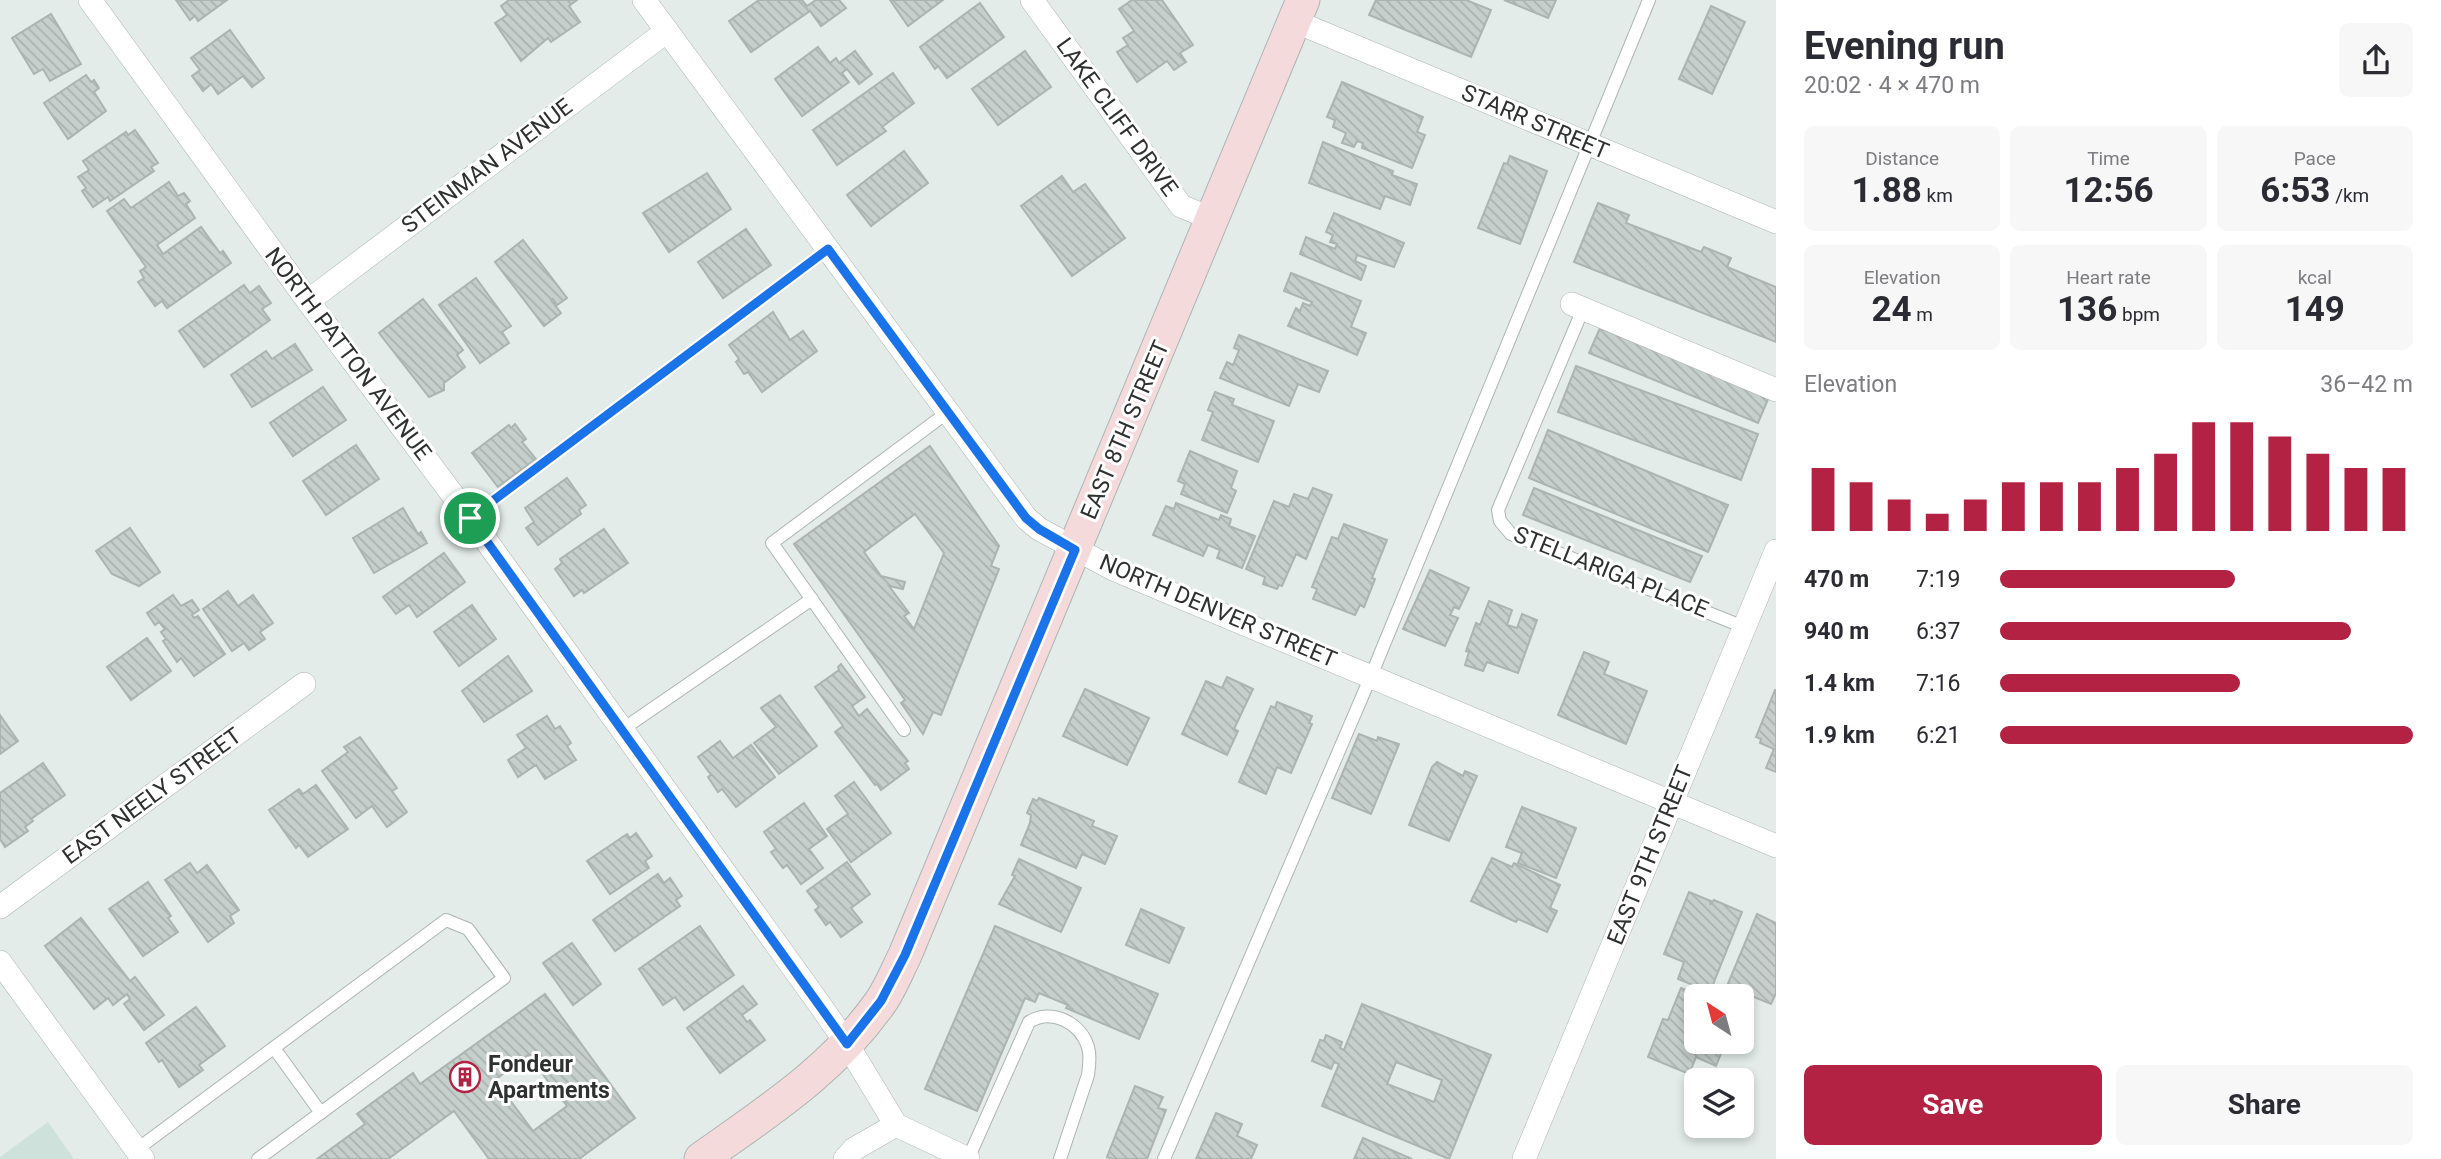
<!DOCTYPE html>
<meta charset="utf-8">
<style>
:root{--surface:#fff;--page:#f7f7f7;--text:#2b2b33;--muted:#7c7c81;--accent:#b42243}
body{margin:0;font-family:Roboto,sans-serif;background:var(--page);color:var(--text);height:100vh;display:flex;flex-direction:column;font-size:26px;white-space:nowrap}
*{box-sizing:border-box;margin:0}
p{font-size:23px;color:var(--muted)}
.icon{flex:none;width:38px;height:38px;fill:none;stroke:currentColor;stroke-width:2;stroke-linecap:round;stroke-linejoin:round}
.map{position:relative;flex:1;overflow:hidden}
.sheet{display:flex;flex-direction:column;background:var(--surface);width:665px}
.sheet>*{flex:none}
.needle{width:46px;rotate:324deg}
.tools{position:absolute;left:1684px;top:984px;display:grid;gap:14px}
.tools a{display:grid;place-items:center;width:70px;height:70px;border-radius:10px;background:var(--surface);box-shadow:0 4px 10px #0003;font-size:35px}
.pin{position:absolute;display:grid;place-items:center;width:60px;height:60px;color:#fff;margin:-30px;border:4px solid #fff;border-radius:50%;box-shadow:0 2px 7px #0007}
.round{display:grid;place-items:center;flex:none;width:74px;height:74px;border-radius:10px;background:var(--page)}
.head{display:flex;align-items:center;justify-content:space-between;height:119px;padding:0 28px}
h1{font-size:38px;font-weight:700;line-height:52px}
.metrics{display:grid;grid-template-columns:repeat(3,1fr);gap:10px;height:119px;padding:7px 28px}
.metrics div{display:grid;align-content:center;border-radius:10px;background:var(--page);text-align:center}
.metrics b{font-size:35px;font-weight:700}
.metrics small{font-size:19px;font-weight:400}
.metrics p{font-size:19px}
.chart{height:196px;padding:14px 28px}
.chart p{display:flex;justify-content:space-between}
.chart svg{width:100%;height:126px;margin-top:7px;stroke:var(--accent);stroke-width:6}
.cta{display:flex;gap:14px;margin-top:auto;padding:14px 28px}
.cta a{flex:1;height:80px;border-radius:10px;background:var(--accent);color:#fff;font-size:28px;font-weight:700;line-height:80px;text-align:center}
.cta a+a{background:var(--page);color:var(--text)}
ul{padding:0 28px;list-style:none;font-size:23px}
li{display:grid;grid-template-columns:112px 84px 1fr;align-items:center;height:52px}
li i{height:18px;border-radius:9px;background:var(--accent)}
main{display:flex;flex:1;min-height:0}
.map>svg:first-child{display:block}
</style>
<main>
<div class="map">
<svg width="1776" height="1159" viewBox="0 0 1776 1159">
<defs>
<pattern id="building-back-hatch" width="6" height="6" patternUnits="userSpaceOnUse" patternTransform="scale(1.75)"><rect width="6" height="6" fill="#c5cfcb"/><path d="M-1 5l2 2M0 0l6 6M5-1l2 2" fill="none" stroke="#aab2af"/></pattern>
</defs>
<rect width="100%" height="100%" fill="#e3ece9"/>
<path fill="#cfe1db" d="M48 1122 74 1159H0V1157Z"/>
<g fill="url(#building-back-hatch)" stroke="#abb4b1" stroke-width="2" fill-rule="evenodd">
<path d="M176 0H227L198 21 195 16 190 20Z"/>
<path d="M509 0H577L569 6 580 22 551 42 548 38 521 61 495 23 507 15 501 6Z"/>
<path d="M759 0H802L807 6 816 0H839L846 8 821 26 810 11 751 52 729 21Z"/>
<path d="M890 0H943L908 26Z"/>
<path d="M1132 0H1162L1193 45 1180 53 1186 62 1174 70 1167 61 1137 82 1117 52 1128 45 1123 38 1134 31 1119 9Z"/>
<path d="M1376 0H1466L1491 10 1471 57 1369 15Z"/>
<path d="M1504 0H1556L1548 18Z"/>
<path d="M980 3 1004 37 947 78 938 66 935 69 920 47Z"/>
<path d="M1711 6 1745 22 1712 94 1679 79Z"/>
<path d="M51 14 81 64 50 81 43 69 34 74 12 38Z"/>
<path d="M230 30 264 78 252 87 243 76 218 94 211 84 203 91 192 76 200 70 191 58Z"/>
<path d="M818 47 830 63 836 58 839 63 855 51 872 74 859 84 847 69 842 73 849 82 802 116 775 79Z"/>
<path d="M1025 51 1051 87 998 125 972 89Z"/>
<path d="M893 73 914 103 882 127 886 131 837 165 813 130Z"/>
<path d="M86 75 91 82 94 80 99 88 94 92 106 111 68 139 44 103Z"/>
<path d="M1342 82 1423 117 1417 132 1425 135 1412 168 1362 148 1363 143 1357 141 1354 147 1342 143 1346 133 1333 127 1335 120 1327 117Z"/>
<path d="M135 130 158 163 151 167 154 171 110 201 108 197 93 207 82 191 86 188 78 177 89 170 83 161 126 132 128 135Z"/>
<path d="M1323 142 1393 171 1392 175 1417 184 1410 205 1385 196 1380 209 1309 183Z"/>
<path d="M904 151 928 183 871 226 847 195Z"/>
<path d="M1510 156 1547 171 1520 244 1478 228 1504 163 1507 164Z"/>
<path d="M707 173 731 209 669 252 643 213Z"/>
<path d="M1062 176 1073 192 1085 184 1125 238 1072 276 1021 206Z"/>
<path d="M169 182 178 196 184 193 190 201 186 204 195 218 157 245 163 254 201 227 220 253 223 251 231 263 167 308 162 301 155 306 138 282 144 278 140 271 146 267 107 211 124 199 131 208Z"/>
<path d="M1598 203 1629 215 1626 223 1701 252 1704 247 1731 258 1727 267 1776 287V342L1574 262Z"/>
<path d="M1334 213 1404 243 1394 267 1357 255 1355 261 1366 266 1361 280 1300 254 1306 237 1335 249 1337 244 1330 242 1333 235 1326 232Z"/>
<path d="M746 229 771 265 723 298 698 262Z"/>
<path d="M523 240 567 298 557 305 553 299 551 300 561 313 544 326 495 262Z"/>
<path d="M1291 273 1361 301 1351 327 1366 333 1357 355 1288 326 1296 308 1300 311 1303 303 1310 306 1312 302 1284 291Z"/>
<path d="M476 278 511 326 502 332 509 343 480 363 439 305Z"/>
<path d="M244 285 250 293 259 286 271 303 262 309 270 320 204 367 179 331Z"/>
<path d="M423 299 463 350 457 355 465 367 444 383V390L429 397 379 333Z"/>
<path d="M773 312 790 340 803 331 817 351 762 392 748 372 744 374 736 362 739 359 729 345Z"/>
<path d="M1600 328 1769 397 1758 423 1589 353Z"/>
<path d="M1239 335 1328 371 1319 392 1298 384 1289 406 1220 378 1227 362 1233 365 1239 350 1234 348Z"/>
<path d="M295 344 312 370 252 407 231 375 266 351 272 359Z"/>
<path d="M1576 366 1758 434 1741 480 1558 412Z"/>
<path d="M323 387 346 420 293 456 270 423Z"/>
<path d="M1215 392 1234 399 1232 405 1274 421 1258 462 1202 440 1213 412 1208 410Z"/>
<path d="M515 424 526 439 522 442 536 459 498 487 472 453 509 425 511 428Z"/>
<path d="M1548 430 1728 505 1708 552 1529 478Z"/>
<path d="M356 445 379 479 326 515 303 481Z"/>
<path d="M930 446 999 546 991 566 999 569 941 715 933 712 923 734 901 703 905 700 794 544ZM915 514 944 553 914 629 904 616 909 613 889 586 903 589 905 582 881 576 864 552Z"/>
<path d="M1190 451 1237 471 1231 488 1236 491 1227 513 1181 494 1185 484 1178 481Z"/>
<path d="M567 478 586 505 579 510 581 514 538 545 526 528 534 522 525 508Z"/>
<path d="M1313 488 1332 495 1306 559 1296 554 1282 586 1279 585 1277 589 1263 584 1265 577 1246 569 1274 501 1289 507 1294 494 1308 499Z"/>
<path d="M1534 488 1702 556 1690 582 1523 515Z"/>
<path d="M1176 503 1219 520 1221 515 1231 519 1229 526 1255 536 1242 568 1217 558 1220 550 1208 545 1203 556 1153 535 1166 506 1174 509Z"/>
<path d="M403 508 418 534 421 532 427 543 374 573 353 538Z"/>
<path d="M1344 524 1387 540 1372 578 1375 579 1364 607 1360 605 1355 615 1313 599 1317 589 1312 587 1332 537 1338 539Z"/>
<path d="M130 528 160 572 139 586 112 574 96 551Z"/>
<path d="M604 529 628 563 584 593 582 590 574 596 555 569 562 563 560 559Z"/>
<path d="M444 553 465 582 417 617 409 605 396 614 383 597Z"/>
<path d="M1430 570 1469 588 1459 609 1454 607 1450 615 1458 618 1445 646 1403 629Z"/>
<path d="M228 591 238 606 253 595 273 623 260 632 265 639 249 650 244 643 232 651 203 609Z"/>
<path d="M173 595 181 606 192 600 199 610 192 615 194 618 198 616 225 654 194 676 181 658 177 662 163 641 166 639 161 632 165 629 159 622 155 625 147 613Z"/>
<path d="M1489 601 1512 610 1507 625 1517 628 1522 614 1537 620 1518 673 1487 662 1483 671 1465 665 1469 652 1466 651 1476 623 1480 625Z"/>
<path d="M472 605 496 639 459 666 434 632Z"/>
<path d="M147 638 171 671 131 700 107 667Z"/>
<path d="M1584 652 1609 662 1604 674 1647 691 1626 744 1558 715Z"/>
<path d="M508 656 532 691 484 722 462 691Z"/>
<path d="M841 664 865 697 852 706 859 716 867 709 908 761 905 763 909 769 881 790 877 784 875 785 835 732 843 726 815 687 839 670 838 667Z"/>
<path d="M1227 677 1253 689 1234 729 1238 731 1227 755 1182 734 1206 681 1222 688Z"/>
<path d="M1085 689 1149 718 1127 765 1063 736Z"/>
<path d="M1775 690H1776V772L1766 768 1774 749 1760 743 1761 739 1756 737Z"/>
<path d="M780 695 817 746 779 774 754 743 776 727 761 708Z"/>
<path d="M1277 702 1312 716 1309 723 1312 724 1291 773 1277 767 1266 794 1239 782 1271 706 1275 708Z"/>
<path d="M0 715 18 741 0 754Z"/>
<path d="M547 716 555 729 560 726 571 743 567 746 576 760 545 779 536 765 518 777 508 760 526 748 517 735Z"/>
<path d="M1359 734 1377 741 1378 737 1399 744 1371 814 1332 798Z"/>
<path d="M360 737 397 788 392 791 407 812 387 827 372 806 356 818 322 771 348 752 344 747Z"/>
<path d="M720 741 733 758 751 745 775 777 736 807 722 789 718 792 708 777 711 775 698 757Z"/>
<path d="M1437 762 1463 776 1465 771 1477 776 1449 841 1409 825 1432 767Z"/>
<path d="M43 763 65 795 31 819 33 821 25 827 28 831 5 847 0 839V793Z"/>
<path d="M854 782 891 833 851 862 827 829 848 814 835 796Z"/>
<path d="M316 785 348 829 308 857 299 845 296 848 269 810 299 789 303 794Z"/>
<path d="M1039 798 1094 821 1092 826 1117 836 1105 864 1082 854 1076 868 1021 845 1030 823 1031 815 1027 813 1033 799 1037 801Z"/>
<path d="M804 803 827 836 809 849 823 868 801 884 787 865 783 868 771 852 776 849 764 832Z"/>
<path d="M1522 807 1576 828 1556 878 1518 863 1522 853 1506 847Z"/>
<path d="M636 833 652 856 645 861 649 868 610 894 587 861 627 834 630 838Z"/>
<path d="M1492 858 1512 867 1514 863 1560 885 1550 908 1557 911 1547 932 1518 919 1516 922 1471 901Z"/>
<path d="M1019 859 1081 888 1061 932 999 904 1015 876 1012 875Z"/>
<path d="M847 862 870 894 851 908 862 922 841 937 830 922 826 925 815 910 819 907 807 891Z"/>
<path d="M190 863 197 873 207 865 239 910 230 916 234 923 208 942 165 880Z"/>
<path d="M658 874 664 883 670 878 682 896 676 900 680 906 615 951 593 920Z"/>
<path d="M148 882 171 916 168 918 178 932 143 956 109 909Z"/>
<path d="M1689 892 1711 901 1710 905 1714 900 1742 912 1710 992 1678 979 1684 962 1664 954Z"/>
<path d="M1141 909 1184 928 1169 963 1126 945Z"/>
<path d="M1757 914 1776 923V993L1771 1004 1727 986Z"/>
<path d="M81 918 130 981 135 977 164 1015 144 1030 124 1004 130 999 127 994 113 1005 108 998 94 1009 45 946Z"/>
<path d="M700 926 734 975 684 1010 675 997 663 1005 639 969Z"/>
<path d="M995 926 1158 994 1139 1039 1066 1008 1068 1005 1039 993 1035 1002 1025 998 977 1111 925 1089Z"/>
<path d="M572 943 601 984 573 1005 543 963Z"/>
<path d="M743 986 757 1004 742 1015 747 1022 750 1020 765 1040 720 1073 687 1028Z"/>
<path d="M1681 988 1701 996H1696V1041H1726L1716 1066 1696 1057 1689 1074 1648 1057 1663 1019 1668 1020Z"/>
<path d="M545 994 635 1118 579 1159H489L454 1111 388 1159H317L365 1124 357 1114 413 1073 420 1084ZM528 1055 567 1106 533 1131 495 1080Z"/>
<path d="M1362 1004 1491 1055 1449 1159 1322 1106 1339 1064 1334 1062 1331 1069 1312 1061 1320 1040 1324 1041 1326 1035 1342 1042 1340 1048 1344 1050ZM1396 1062 1442 1080 1434 1102 1387 1084Z"/>
<path d="M196 1007 225 1046 199 1065 203 1070 179 1087 162 1060 159 1062 146 1043Z"/>
<path d="M1135 1086 1163 1097 1158 1108 1166 1110 1147 1159H1112L1107 1157Z"/>
<path d="M1216 1113 1242 1124 1237 1136 1257 1145 1251 1159H1196Z"/>
<path d="M1363 1138 1412 1159H1354Z"/>
</g>
<g fill="none" stroke-linecap="round" stroke-linejoin="round">
<g stroke="#adb5b2" stroke-width="14">
<g id="lane">
<path d="M1583 309 1498 510 1500 521 1511 534 1744 627"/>
<path d="M470 518 828 249"/>
<path d="M623 729 812 599"/>
<path d="M904 730 772 543 948 412"/>
<path d="M274 1048 321 1113"/>
<path d="M136 1150 446 920 468 929 504 978 258 1159"/>
<path d="M968 1159 1029 1022C1051 1008 1080 1022 1088 1047 1091 1056 1089 1066 1088 1075L1060 1159"/>
<path d="M1164 1159 1371 676 1649 0"/>
</g>
</g>
<g stroke="#adb5b2" stroke-width="24">
<g id="street">
<path d="M90 0 308 301 470 518 820 1005 847 1044 896 1125 968 1159"/>
<path d="M644 0 1026 518 1039 529 1113 569 1776 846"/>
<path d="M1032 0 1181 206 1212 219"/>
<path d="M1294 21 1776 222"/>
<path d="M308 301 667 31"/>
<path d="M1572 304 1776 390"/>
<path d="M0 907 304 684"/>
<path d="M0 962 143 1159"/>
<path d="M845 1159 854 1149 896 1125"/>
<path d="M1524 1159 1776 551"/>
</g>
</g>
<g stroke="#adb5b2" stroke-width="35">
<path id="secondary" d="M701 1159C768 1111 831 1072 880 1003 890 989 897 971 905 955L1303 0"/>
</g>
<use href="#lane" stroke="#fff" stroke-width="12"/>
<use href="#street" stroke="#fff" stroke-width="23"/>
<use href="#secondary" stroke="#f5dadc" stroke-width="33"/>
</g>
<g fill="none" stroke-linecap="round" stroke-linejoin="round">
<g stroke="#fff" stroke-width="14">
<path id="route" d="M828 249 1026 518 1039 529 1075 550 905 955 881 1001 847 1044 470 518Z"/>
</g>
<use href="#route" stroke="#1a73e8" stroke-width="9"/>
</g>
<defs>
<g id="building-ring" transform="scale(1.575)"><circle r="9.5" fill="#fff" stroke="#b42243" stroke-width="1.5"/><path d="M-4-6H4V6H1V3H-1V6H-4ZM-2.5-4.3h1.7v1.8h-1.7ZM.8-4.3h1.7v1.8H.8ZM-2.5-1h1.7V.8h-1.7ZM.8-1h1.7V.8H.8Z" fill="#b42243"/></g>
</defs>
<g fill-rule="evenodd">
<use href="#building-ring" x="465" y="1077"/>
</g>
<g text-anchor="middle" dominant-baseline="central" stroke-width="6" stroke-linejoin="round" paint-order="stroke">
<g font-size="23" fill="#2e3130" stroke="#fff">
<text transform="translate(1117 117) rotate(54)">LAKE CLIFF DRIVE</text>
<text transform="translate(1535 122) rotate(23)">STARR STREET</text>
<text transform="translate(487 166) rotate(-37)">STEINMAN AVENUE</text>
<text transform="translate(348 354) rotate(53)">NORTH PATTON AVENUE</text>
<text transform="translate(1125 430) rotate(-67)">EAST 8TH STREET</text>
<text transform="translate(1611 572) rotate(22)">STELLARIGA PLACE</text>
<text transform="translate(1218 611) rotate(23)">NORTH DENVER STREET</text>
<text transform="translate(152 796) rotate(-36)">EAST NEELY STREET</text>
<text transform="translate(1650 855) rotate(-68)">EAST 9TH STREET</text>
</g>
<g font-size="23" font-weight="bold" fill="#2e3130" stroke="#fff" text-anchor="start">
<text x="488" y="1064">Fondeur<tspan x="488" dy="26">Apartments</tspan></text>
</g>
</g>
</svg>
<div class="tools">
<a><svg class="needle" viewBox="-14 -14 28 28"><path d="M0-13l5 13h-10z" fill="#e53935"/><path d="M0 13l5-13h-10z" fill="#7c7c81"/></svg></a>
<a><svg class="icon" aria-label="layers" viewBox="0 0 24 24"><path d="M12 4l9 5-9 5-9-5zM3 14l9 5 9-5"/></svg></a>
</div>
<div class="pin" style="left:470px;top:518px;background:#1e9e55"><svg class="icon" aria-label="arrive" viewBox="0 0 24 24"><path d="M6 21V4h12l-3 4 3 4H6"/></svg></div>
</div>
<section class="sheet">
<div class="head"><div><h1>Evening run</h1><p>20:02 · 4 × 470 m</p></div><a class="round"><svg class="icon" aria-label="share" viewBox="0 0 24 24"><path d="M12 15V3M7 8l5-5 5 5M5 13v7h14v-7"/></svg></a></div>
<div class="metrics">
<div><p>Distance</p><b>1.88<small> km</small></b></div>
<div><p>Time</p><b>12:56</b></div>
<div><p>Pace</p><b>6:53<small> /km</small></b></div>
</div>
<div class="metrics">
<div><p>Elevation</p><b>24<small> m</small></b></div>
<div><p>Heart rate</p><b>136<small> bpm</small></b></div>
<div><p>kcal</p><b>149</b></div>
</div>
<div class="chart"><p><span>Elevation</span>36–42 m</p>
<svg viewBox="0 0 160 44" preserveAspectRatio="none"><path d="M5 44V22M15 44V27M25 44V33M35 44V38M45 44V33M55 44V27M65 44V27M75 44V27M85 44V22M95 44V17M105 44V6M115 44V6M125 44V11M135 44V17M145 44V22M155 44V22"/></svg>
</div>
<ul>
<li><b>470 m</b>7:19<i style="width:57%"></i></li>
<li><b>940 m</b>6:37<i style="width:85%"></i></li>
<li><b>1.4 km</b>7:16<i style="width:58%"></i></li>
<li><b>1.9 km</b>6:21<i style="width:100%"></i></li>
</ul>
<div class="cta"><a>Save</a><a>Share</a></div>
</section>
</main>
